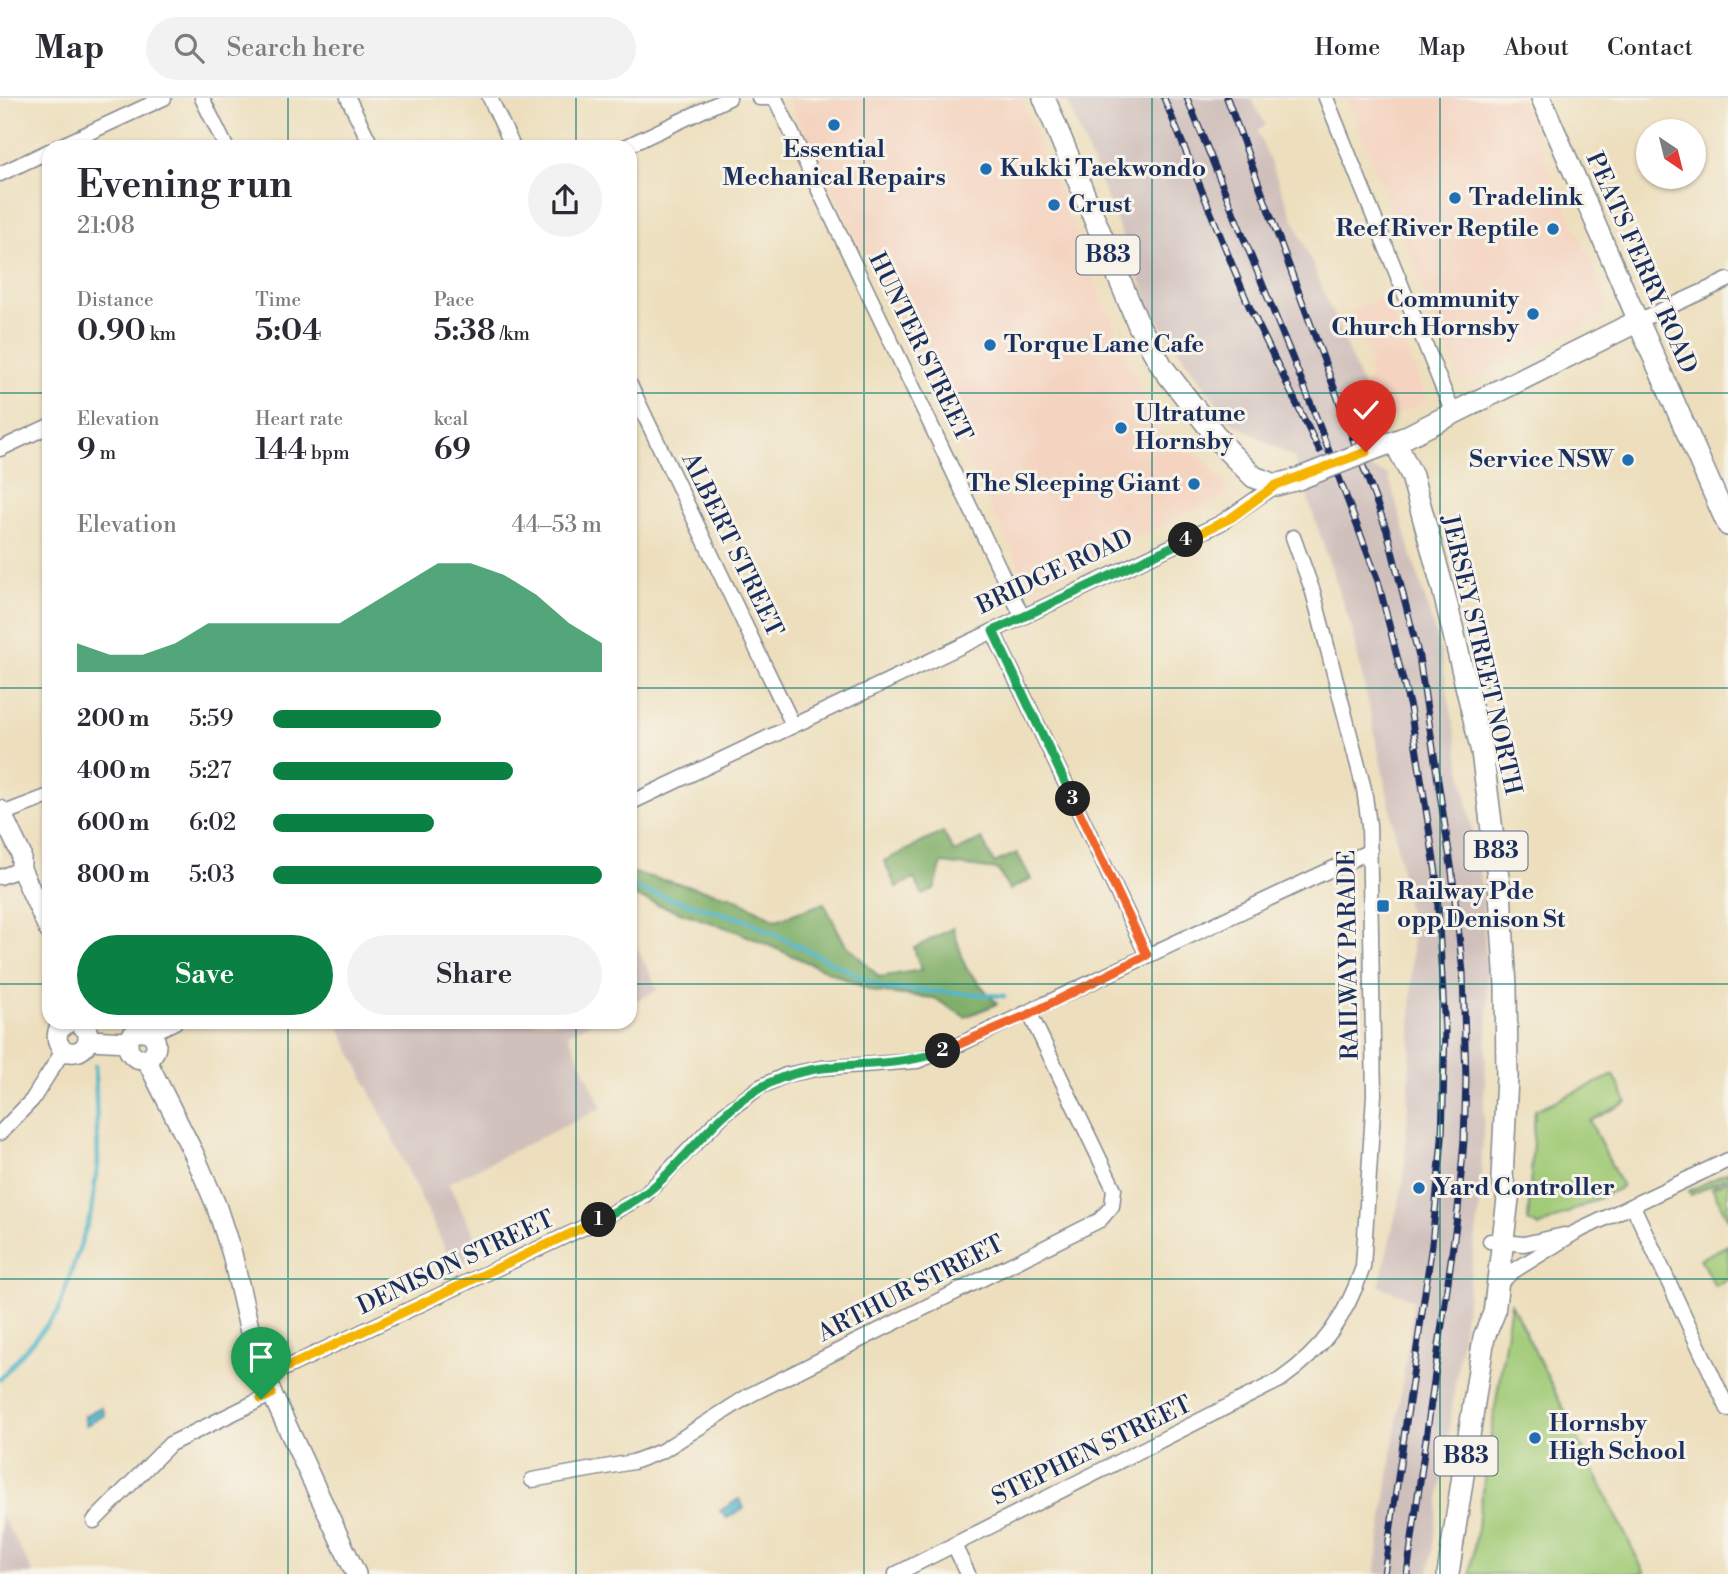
<!DOCTYPE html>
<meta charset="utf-8">
<style>
:root{--surface:#fff;--page:#f2f2f3;--text:#2b2b33;--muted:#7c7c81;--line:#e1e1e2;--accent:#0b8043}
body{margin:0;font-family:"Libre Bodoni",serif;background:var(--page);color:var(--text);height:100vh;display:flex;flex-direction:column;font-size:26px;white-space:nowrap}
*{box-sizing:border-box;margin:0}
p{font-size:23px;color:var(--muted)}
.icon{flex:none;width:38px;height:38px;fill:none;stroke:currentColor;stroke-width:2;stroke-linecap:round;stroke-linejoin:round}
.map{position:relative;flex:1;overflow:hidden}
.side{position:absolute;left:42px;top:42px;width:595px;height:889px;display:flex;flex-direction:column;background:var(--surface);border-radius:21px;box-shadow:0 2px 5px #0004}
.side>*{flex:none}
.needle{width:46px;rotate:145deg}
.fabs{position:absolute;left:1636px;top:21px;display:grid;gap:14px}
.fabs a{display:grid;place-items:center;width:70px;height:70px;border-radius:50%;background:var(--surface);box-shadow:0 2px 5px #0004;font-size:35px}
.pin{position:absolute;display:grid;place-items:center;width:60px;height:60px;color:#fff;margin:-72px -30px;border-radius:50% 50% 50% 0;rotate:-45deg;box-shadow:0 0 7px #0007}
.pin .icon{rotate:45deg}
.km{position:absolute;width:35px;height:35px;margin:-18px;border-radius:50%;background:#222;color:#fff;font-size:19px;line-height:35px;text-align:center}
.round{display:grid;place-items:center;flex:none;width:74px;height:74px;border-radius:37px;background:var(--page)}
.head{display:flex;align-items:center;justify-content:space-between;height:119px;padding:0 35px}
h1{font-size:38px;font-weight:600;line-height:52px}
.metrics{display:grid;grid-template-columns:repeat(3,1fr);gap:10px;height:119px;padding:7px 35px}
.metrics div{display:grid;align-content:center}
.metrics b{font-size:30px;font-weight:600}
.metrics small{font-size:19px;font-weight:400}
.metrics p{font-size:19px}
.chart{height:196px;padding:14px 35px}
.chart p{display:flex;justify-content:space-between}
.chart svg{width:100%;height:126px;margin-top:7px;fill:var(--accent);opacity:.7}
.primary-button{display:flex;gap:14px;margin-top:auto;padding:14px 35px}
.primary-button a{flex:1;height:80px;border-radius:42px;background:var(--accent);color:#fff;font-size:28px;font-weight:600;line-height:80px;text-align:center}
.primary-button a+a{background:var(--page);color:var(--text)}
ul{padding:0 35px;list-style:none;font-size:23px}
li{display:grid;grid-template-columns:112px 84px 1fr;align-items:center;height:52px}
li i{height:18px;border-radius:9px;background:var(--accent)}
header{display:flex;align-items:center;gap:42px;box-sizing:border-box;height:98px;padding:0 35px;background:var(--surface);border-bottom:2px solid var(--line)}
header strong{font-size:33px}
nav{display:flex;gap:38px;margin-inline-start:auto;font-size:24px}
.search{width:490px;height:63px;background:var(--page);display:flex;align-items:center;gap:18px;box-sizing:border-box;padding:0 24px;border-radius:38px;color:var(--muted);font-size:26px}
.map>svg:first-child{display:block}
</style>
<header>
<strong>Map</strong>
<div class="search"><svg class="icon" aria-label="search" viewBox="0 0 24 24"><circle cx="10" cy="10" r="6"/><path d="M15 15l6 6"/></svg>Search here</div>
<nav><a>Home</a><a>Map</a><a>About</a><a>Contact</a></nav>
</header>
<div class="map">
<svg width="1728" height="1476" viewBox="0 0 1728 1476">
<rect width="100%" height="100%" fill="#f7f3e8"/>
<filter id="ink" filterUnits="userSpaceOnUse"><feTurbulence type="fractalNoise" baseFrequency=".0143" numOctaves="2"/><feDisplacementMap in="SourceGraphic" scale="14" xChannelSelector="R" yChannelSelector="G"/><feConvolveMatrix kernelMatrix="1 2 1 2 8 2 1 2 1" color-interpolation-filters="sRGB"/></filter>
<filter id="wash" filterUnits="userSpaceOnUse"><feTurbulence type="fractalNoise" baseFrequency=".00686" numOctaves="4" result="noise"/><feDisplacementMap in="SourceGraphic" scale="28" xChannelSelector="R" yChannelSelector="G"/><feGaussianBlur stdDeviation="1.57" result="paint"/><feColorMatrix in="noise" values="0 0 0 0 0 0 0 0 0 0 0 0 0 0 0 0 0 1.4 0 .05"/><feComposite in="paint" operator="in"/></filter>
<g filter="url(#wash)">
<rect width="100%" height="100%" fill="#eddfbd"/>
<g fill="#f4d3c0">
<path d="M787 0H1021L1156 331 1205 362 1226 388 1225 397 1031 491Z"/>
<path d="M1346 0H1519L1607 201 1606 211 1600 219 1461 286Z"/>
<path d="M1384 198 1427 302 1369 331 1357 302 1371 277 1367 268 1372 266 1349 214Z"/>
</g>
<g fill="#d0c0bc">
<path d="M1066 0H1251L1266 27 1257 32 1363 289 1357 302 1343 299 1370 370 1388 377 1440 551 1482 787 1488 909 1480 1108 1429 1476H1375L1414 1202 1379 1188 1404 1081 1411 943 1412 842 1392 717 1352 531 1294 360 1229 322 1162 229 1151 209Z"/>
<path d="M630 835 658 892 630 905Z"/>
<path d="M337 924H592L568 936 602 1010 448 1085 483 1155 454 1169Z"/>
<path d="M0 1415 34 1476H0Z"/>
</g>
<g fill="#a1cb77" stroke="#5e7d6a" stroke-width="2">
<path d="M1614 977 1627 1004 1590 1023 1622 1089 1539 1129 1528 1123 1535 1012Z"/>
<path d="M1728 1074V1079L1691 1097 1689 1093Z"/>
<path d="M1728 1082V1121L1712 1090Z"/>
<path d="M1728 1147V1182L1715 1188 1700 1161Z"/>
<path d="M1511 1205 1645 1476H1470Z"/>
</g>
<g fill="#80af68" stroke="#4e6f63" stroke-width="2">
<path d="M943 734 954 754 982 741 994 765 1017 755 1031 781 1009 792 998 772 942 765 934 792 923 797 914 781 896 789 884 763Z"/>
<path d="M630 774 733 799 776 822 824 805 844 844 879 879 921 872 914 850 953 830 966 870 997 906 965 919 934 900 875 894 736 833 630 797Z"/>
</g>
<g fill="#4ab4c8" stroke="#327293" stroke-width="2">
<path d="M101 1309 105 1317 86 1327 84 1318Z"/>
<path d="M739 1401 744 1410 727 1420 720 1413Z"/>
</g>
<g fill="none" stroke-linecap="round" stroke-linejoin="round">
<g stroke="#4ab4c8" stroke-width="4.5">
<path d="M630 789 746 822 883 890 1004 898"/>
<path d="M0 1281 58 1214 91 1115 98 1065 95 968"/>
</g>
</g>
</g>
<g filter="url(#ink)">
<g fill="none" stroke-linecap="round" stroke-linejoin="round">
<g stroke="#84878e" stroke-width="17">
<g id="street">
<path d="M202 0 226 49"/>
<path d="M348 0 372 49"/>
<path d="M490 0 513 49"/>
<path d="M759 0H772"/>
<path d="M775 0 1022 518"/>
<path d="M1326 0 1452 313"/>
<path d="M58 49 164 0"/>
<path d="M625 49 729 0"/>
<path d="M0 76 49 53"/>
<path d="M1638 223 1728 182"/>
<path d="M630 287 793 627"/>
<path d="M0 351 49 328"/>
<path d="M993 533 1147 857"/>
<path d="M630 705 1221 425 1276 387"/>
<path d="M2 716 49 698"/>
<path d="M0 779 21 771"/>
<path d="M150 936 175 924"/>
<path d="M0 1035 32 1002 63 953"/>
<path d="M1633 1108 1728 1311"/>
<path d="M1490 1143 1524 1146 1564 1137"/>
<path d="M1498 1187 1512 1174 1576 1134 1728 1062"/>
<path d="M266 1279 595 1124 645 1097 724 1016 760 989 786 977 821 970 917 963 956 948 1370 753"/>
<path d="M532 1382 633 1364 662 1353 750 1297 1100 1122 1112 1108 1114 1091 1030 916"/>
<path d="M94 1423 170 1346 272 1296"/>
<path d="M954 1447 968 1476"/>
<path d="M896 1476 1280 1282C1323 1252 1346 1219 1363 1169L1374 997 1369 727 1364 691 1313 494 1293 439"/>
</g>
</g>
<g stroke="#84878e" stroke-width="22">
<g id="secondary">
<path d="M1541 0 1638 223"/>
<path d="M0 712 21 756V771L49 832"/>
<path d="M68 924 58 933C51 962 95 961 87 932L77 924"/>
<circle cx="142" cy="947" r="14"/>
<path d="M89 942 128 944"/>
<path d="M146 961 194 1056 216 1107 232 1156 250 1234 272 1296 356 1476"/>
</g>
</g>
<g stroke="#84878e" stroke-width="24">
<g id="primary">
<path d="M1044 0 1139 228 1163 270 1227 352 1254 379 1276 387 1298 381"/>
<path d="M1395 344 1412 378 1443 491 1482 654 1500 795 1506 888 1507 979 1502 1080 1508 1101 1494 1215 1484 1239 1448 1476"/>
<path d="M1371 352 1404 340 1638 223 1728 427"/>
</g>
</g>
<use href="#street" stroke="#fff" stroke-width="14"/>
<use href="#secondary" stroke="#fff" stroke-width="19"/>
<use href="#primary" stroke="#fff" stroke-width="21"/>
<g stroke="#1b2f5e" stroke-width="7">
<g id="rail">
<path d="M1164 0 1249 208 1319 352"/>
<path d="M1187 0 1313 311 1378 483 1410 610 1436 775 1445 933 1442 1041 1432 1146 1384 1476"/>
<path d="M1227 0 1387 433 1419 559 1452 774 1463 874 1466 982 1464 1042 1458 1112 1407 1476"/>
</g>
</g>
<use href="#rail" stroke="#f7f3e8" stroke-width="4.5" stroke-dasharray="13" stroke-linecap="butt"/>
<g stroke="#84878e" stroke-width="24" stroke-linecap="butt">
<path id="primary-bridge" d="M1298 381 1371 352"/>
</g>
<use href="#primary-bridge" stroke="#fff" stroke-width="21"/>
</g>
</g>
<g fill="none" stroke-linecap="round" stroke-linejoin="round" filter="url(#ink)">
<g stroke="#fff" stroke-width="14">
<path id="split-1" d="M261 1301 272 1296 266 1279 599 1122"/>
</g>
<g stroke="#fff" stroke-width="14">
<path id="split-2" d="M599 1122C619 1111 641 1101 658 1085 693 1053 718 1014 760 990 815 957 884 975 943 953"/>
</g>
<g stroke="#fff" stroke-width="14">
<path id="split-3" d="M943 953 1030 916 1147 857 1073 701"/>
</g>
<g stroke="#fff" stroke-width="14">
<path id="split-4" d="M1073 701 993 533 1186 442"/>
</g>
<g stroke="#fff" stroke-width="14">
<path id="split-5" d="M1186 442 1231 420 1276 387 1366 354"/>
</g>
<use href="#split-1" stroke="#f5b400" stroke-width="9"/>
<use href="#split-2" stroke="#22a559" stroke-width="9"/>
<use href="#split-3" stroke="#f0652b" stroke-width="9"/>
<use href="#split-4" stroke="#22a559" stroke-width="9"/>
<use href="#split-5" stroke="#f5b400" stroke-width="9"/>
</g>
<path fill="none" stroke="#0f766e" stroke-width="2" stroke-opacity="0.55" d="M288 0V49M576 0V49M864 0V1476M1152 0V1476M1440 0V1476M0 295H49M630 295H1728M0 590H49M630 590H1728M0 886H49M630 886H1728M288 924V1476M576 924V1476M0 1181H1728"/>
<g fill="#1f6fb2" stroke="#f7f3e8" stroke-width="2.5">
<circle cx="834" cy="27" r="7"/>
<circle cx="986" cy="71" r="7"/>
<circle cx="1455" cy="100" r="7"/>
<circle cx="1054" cy="107" r="7"/>
<circle cx="1553" cy="131" r="7"/>
<circle cx="1533" cy="216" r="7"/>
<circle cx="990" cy="247" r="7"/>
<circle cx="1121" cy="330" r="7"/>
<circle cx="1628" cy="362" r="7"/>
<circle cx="1194" cy="386" r="7"/>
<rect x="1376" y="801" width="14" height="14" rx="3.5"/>
<circle cx="1419" cy="1090" r="7"/>
<circle cx="1535" cy="1340" r="7"/>
</g>
<g text-anchor="middle" dominant-baseline="central" stroke-width="6" stroke-linejoin="round" paint-order="stroke">
<g fill="#f7f3e8" stroke="#5d6a87" stroke-width="2">
<rect x="1076.5" y="137.5" width="63" height="39" rx="5"/>
<rect x="1464.5" y="733.5" width="63" height="39" rx="5"/>
<rect x="1434.5" y="1338.5" width="63" height="39" rx="5"/>
</g>
<g font-size="23" font-weight="bold" fill="#1b2f5e">
<text x="1108" y="157">B83</text>
<text x="1496" y="753">B83</text>
<text x="1466" y="1358">B83</text>
</g>
<g font-size="24" font-weight="bold" fill="#1b2f5e" stroke="#f7f3e8" text-anchor="start">
<text x="834" y="52" text-anchor="middle">Essential<tspan x="834" dy="28">Mechanical Repairs</tspan></text>
<text x="1000" y="71">Kukki Taekwondo</text>
<text x="1469" y="100">Tradelink</text>
<text x="1068" y="107">Crust</text>
<text x="1539" y="131" text-anchor="end">Reef River Reptile</text>
<text x="1519" y="202" text-anchor="end">Community<tspan x="1519" dy="28">Church Hornsby</tspan></text>
<text x="1004" y="247">Torque Lane Cafe</text>
<text x="1135" y="316">Ultratune<tspan x="1135" dy="28">Hornsby</tspan></text>
<text x="1614" y="362" text-anchor="end">Service NSW</text>
<text x="1180" y="386" text-anchor="end">The Sleeping Giant</text>
<text x="1397" y="794">Railway Pde<tspan x="1397" dy="28">opp Denison St</tspan></text>
<text x="1433" y="1090">Yard Controller</text>
<text x="1549" y="1326">Hornsby<tspan x="1549" dy="28">High School</tspan></text>
</g>
<g font-size="24" fill="#1b2f5e" stroke="#f7f3e8">
<text transform="translate(1641 165) rotate(66)">PEATS FERRY ROAD</text>
<text transform="translate(920 249) rotate(64)">HUNTER STREET</text>
<text transform="translate(732 447) rotate(64)">ALBERT STREET</text>
<text transform="translate(1055 474) rotate(-25)">BRIDGE ROAD</text>
<text transform="translate(1481 557) rotate(77)">JERSEY STREET NORTH</text>
<text transform="translate(1349 857) rotate(-91)">RAILWAY PARADE</text>
<text transform="translate(456 1165) rotate(-25)">DENISON STREET</text>
<text transform="translate(911 1191) rotate(-27)">ARTHUR STREET</text>
<text transform="translate(1092 1353) rotate(-26)">STEPHEN STREET</text>
</g>
</g>
</svg>
<div class="fabs">
<a><svg class="needle" viewBox="-14 -14 28 28"><path d="M0-13l5 13h-10z" fill="#e53935"/><path d="M0 13l5-13h-10z" fill="#7c7c81"/></svg></a>
</div>
<div class="pin" style="left:261px;top:1301px;background:#1e9e55"><svg class="icon" aria-label="arrive" viewBox="0 0 24 24"><path d="M6 21V4h12l-3 4 3 4H6"/></svg></div>
<div class="pin" style="left:1366px;top:354px;background:#d93025"><svg class="icon" aria-label="check" viewBox="0 0 24 24"><path d="M5 12l5 5 9-10"/></svg></div>
<b class="km" style="left:599px;top:1122px">1</b>
<b class="km" style="left:943px;top:953px">2</b>
<b class="km" style="left:1073px;top:701px">3</b>
<b class="km" style="left:1186px;top:442px">4</b>
<section class="side">
<div class="head"><div><h1>Evening run</h1><p>21:08</p></div><a class="round"><svg class="icon" aria-label="share" viewBox="0 0 24 24"><path d="M12 15V3M7 8l5-5 5 5M5 13v7h14v-7"/></svg></a></div>
<div class="metrics">
<div><p>Distance</p><b>0.90<small> km</small></b></div>
<div><p>Time</p><b>5:04</b></div>
<div><p>Pace</p><b>5:38<small> /km</small></b></div>
</div>
<div class="metrics">
<div><p>Elevation</p><b>9<small> m</small></b></div>
<div><p>Heart rate</p><b>144<small> bpm</small></b></div>
<div><p>kcal</p><b>69</b></div>
</div>
<div class="chart"><p><span>Elevation</span>44–53 m</p>
<svg viewBox="0 0 160 44" preserveAspectRatio="none"><path d="M0 44V34L10 38L20 38L30 34L40 27L50 27L60 27L70 27L80 27L90 20L100 13L110 6L120 6L130 10L140 17L150 27L160 34V44z"/></svg>
</div>
<ul>
<li><b>200 m</b>5:59<i style="width:51%"></i></li>
<li><b>400 m</b>5:27<i style="width:73%"></i></li>
<li><b>600 m</b>6:02<i style="width:49%"></i></li>
<li><b>800 m</b>5:03<i style="width:100%"></i></li>
</ul>
<div class="primary-button"><a>Save</a><a>Share</a></div>
</section>
</div>
